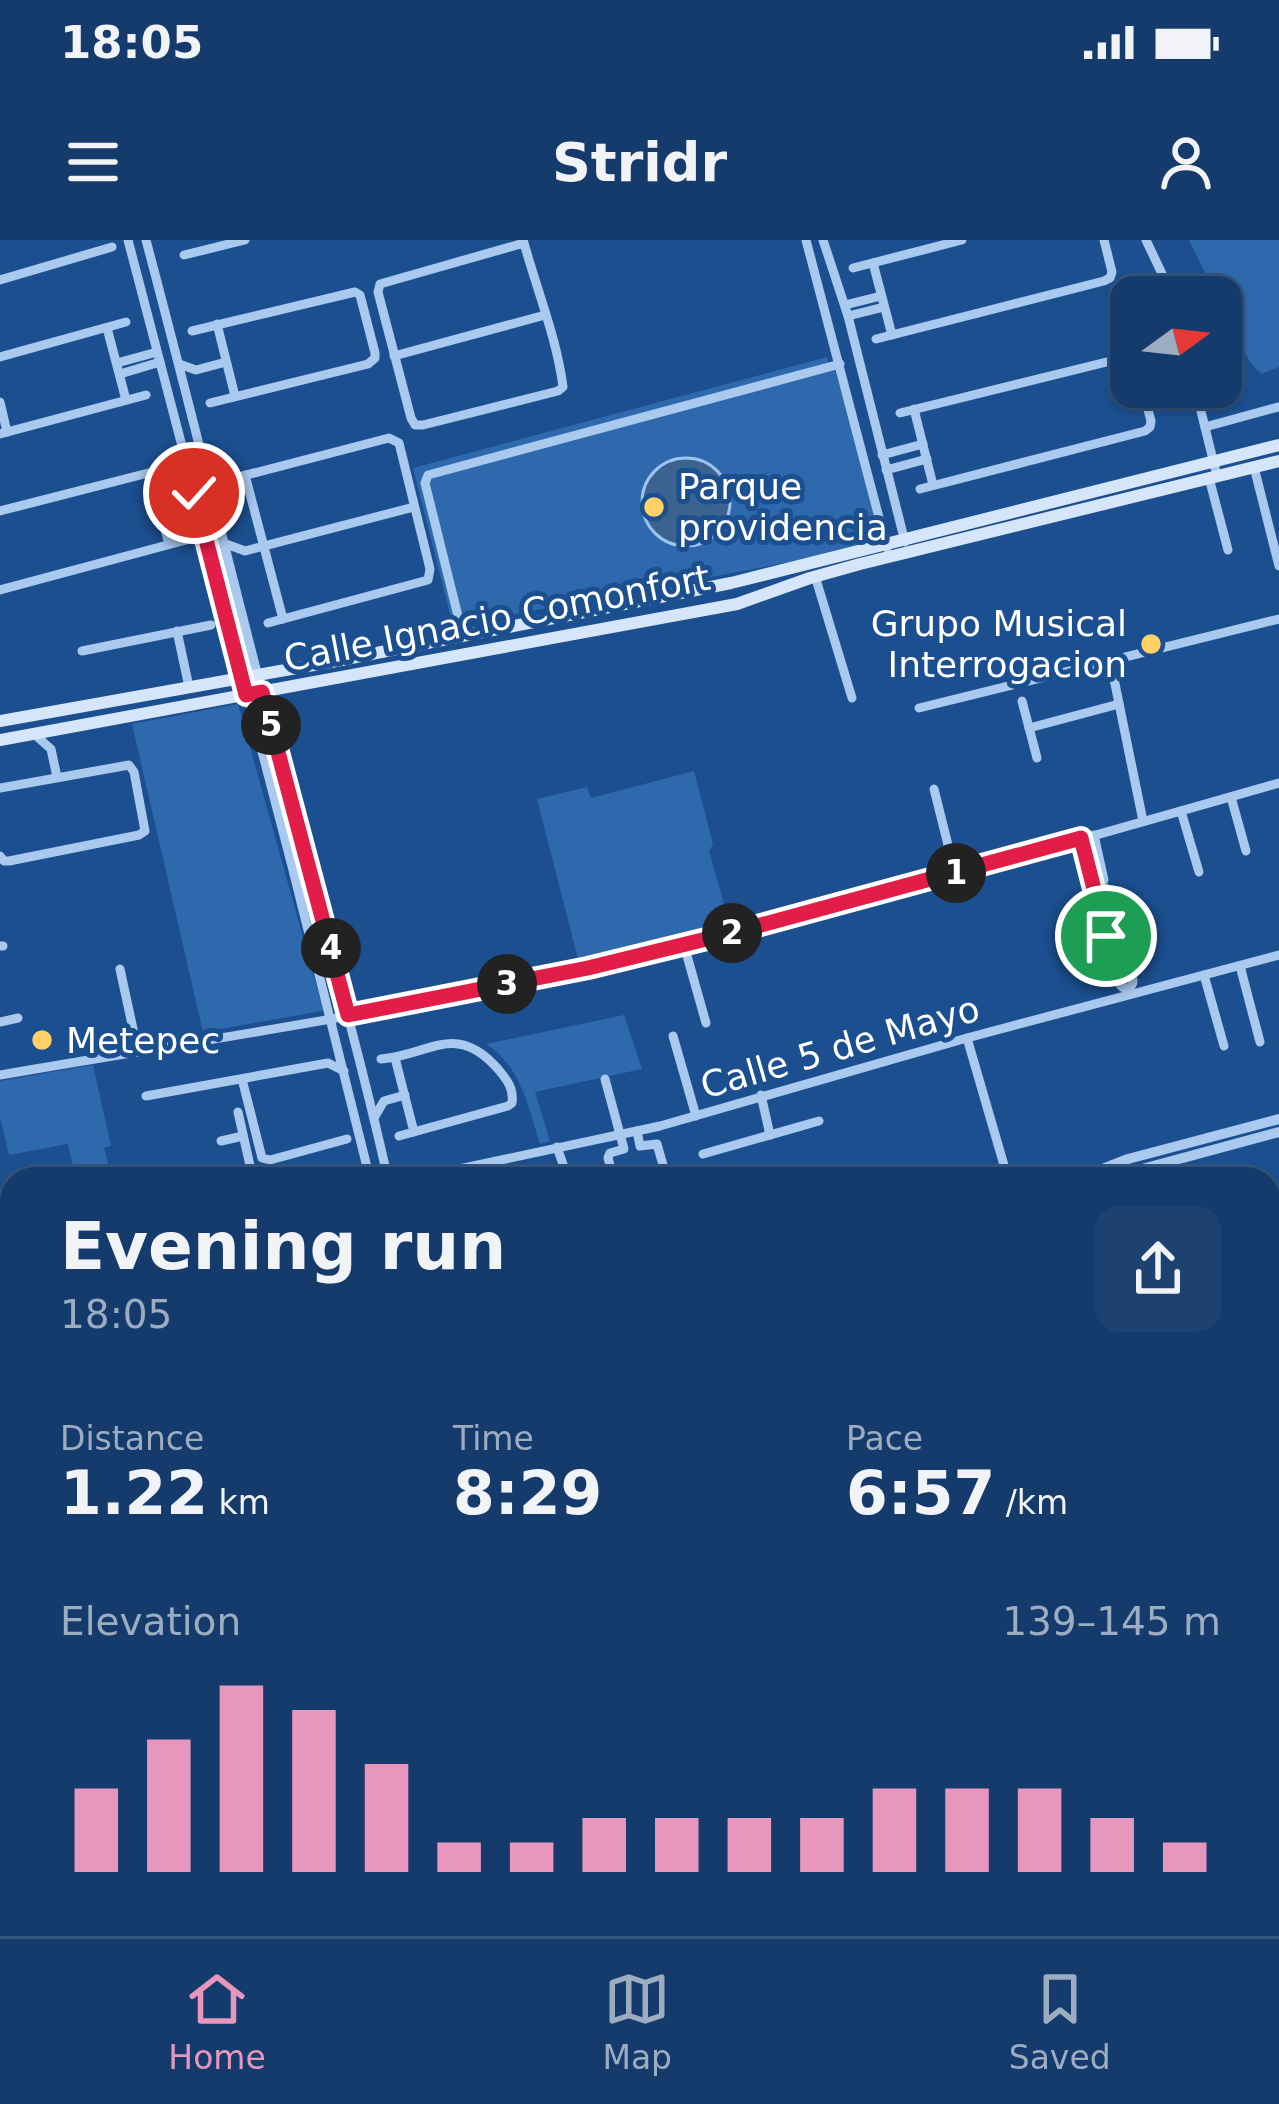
<!DOCTYPE html>
<meta charset="utf-8">
<style>
:root{--surface:#143b6b;--page:#1d4271;--text:#f1f3f6;--muted:#9dadc1;--line:#33557e;--accent:#e797bd}
body{margin:0;font-family:"DejaVu Sans",sans-serif;background:var(--page);color:var(--text);height:100vh;display:flex;flex-direction:column;font-size:45px;white-space:nowrap}
*{box-sizing:border-box;margin:0}
p{font-size:39px;color:var(--muted)}
.icon{flex:none;width:66px;height:66px;fill:none;stroke:currentColor;stroke-width:2;stroke-linecap:round;stroke-linejoin:round}
.map{position:relative;flex:1;overflow:hidden}
.side{position:absolute;left:0px;top:927px;width:1281px;height:771px;display:flex;flex-direction:column;background:var(--surface);border-radius:36px 36px 0 0;box-shadow:0 3px 9px #0004,0 0 0 3px var(--line)}
.side>*{flex:none}
.needle{width:78px;rotate:75deg}
.buttons{position:absolute;left:1110px;top:36px;display:grid;gap:24px}
.buttons a{display:grid;place-items:center;width:132px;height:132px;border-radius:24px;background:var(--surface);box-shadow:0 3px 9px #0004,0 0 0 3px var(--line);font-size:60px}
.pin{position:absolute;display:grid;place-items:center;width:102px;height:102px;color:#fff;margin:-51px;border:6px solid #fff;border-radius:50%;box-shadow:0 3px 12px #0007}
.km{position:absolute;width:60px;height:60px;margin:-30px;border-radius:50%;background:#222;color:#fff;font-size:33px;line-height:60px;text-align:center}
.round{display:grid;place-items:center;flex:none;width:126px;height:126px;border-radius:24px;background:var(--page)}
.head{display:flex;align-items:center;justify-content:space-between;height:204px;padding:0 60px}
h1{font-size:66px;font-weight:700;line-height:90px}
.stats{display:grid;grid-template-columns:repeat(3,1fr);gap:18px;height:204px;padding:12px 60px}
.stats div{display:grid;align-content:center}
.stats b{font-size:60px;font-weight:700}
.stats small{font-size:33px;font-weight:400}
.stats p{font-size:33px}
.chart{height:336px;padding:24px 60px}
.chart p{display:flex;justify-content:space-between}
.chart svg{width:100%;height:216px;margin-top:12px;stroke:var(--accent);stroke-width:6}
.status{display:flex;justify-content:space-between;align-items:center;height:84px;padding:0 60px;background:var(--surface);direction:ltr}
.status svg{height:33px;fill:currentColor}
header{display:flex;justify-content:space-between;align-items:center;height:156px;padding:0 60px;background:var(--surface);font-size:54px;font-weight:700}
.tab-bar{display:flex;justify-content:space-around;align-items:center;height:168px;border-top:3px solid var(--line);background:var(--surface);font-size:33px;color:var(--muted)}
.tab-bar a{display:grid;justify-items:center;gap:6px}
.tab-bar .on{color:var(--accent)}
.map>svg:first-child{display:block}
</style>
<div class="status"><b>18:05</b><svg viewBox="0 0 49 12"><path d="M0 12V9h3v3zM5 12V6h3v6zM10 12V3h3v9zM15 12V0h3v12zM26 1h20v11H26zM47 4h2v5h-2z"/></svg></div>
<header><svg class="icon" aria-label="menu" viewBox="0 0 24 24"><path d="M4 6h16M4 12h16M4 18h16"/></svg>Stridr<svg class="icon" aria-label="person" viewBox="0 0 24 24"><circle cx="12" cy="8" r="4"/><path d="M4 21q1-7 8-7t8 7"/></svg></header>
<div class="map">
<svg width="1279" height="1696" viewBox="0 0 1279 1696">
<rect width="100%" height="100%" fill="#1b4f8f"/>
<g fill="#2e69ad">
<path d="M1189 0H1279V127L1261 134 1249 121 1221 64V57H1217Z"/>
<path d="M827 117 831 131 835 130 882 298 790 322 453 386 413 228Z"/>
<path d="M238 464 323 769 322 771 203 792 132 484Z"/>
<path d="M694 531 713 604 709 611 730 685 579 723 537 559 587 547 591 558Z"/>
<path d="M624 775 642 829 535 852 550 901 540 904C528 866 521 826 486 804Z"/>
<path d="M93 825 111 906 104 908 112 939H76L68 904 9 915 0 877V841Z"/>
<path d="M1269 1062 1279 1098V1226L1269 1229Z"/>
</g>
<circle fill="#3c6290" stroke="#9cc4f0" stroke-width="3" cx="686" cy="262" r="44"/>
<g fill="none" stroke-linecap="round" stroke-linejoin="round">
<g stroke="#a9c9ee" stroke-width="9">
<path d="M128 0 292 626 370 939"/>
<path d="M146 0C186 150 223 301 262 452 303 615 351 775 388 939"/>
<path d="M523 0 524 3C537 50 557 99 563 147L558 151 423 185H415L411 178 378 52 380 44 524 3"/>
<path d="M806 0 887 308"/>
<path d="M823 0 848 76 905 302"/>
<path d="M1146 0 1173 57"/>
<path d="M184 15 245 0"/>
<path d="M873 23 892 95"/>
<path d="M853 28 962 0"/>
<path d="M0 40 112 7"/>
<path d="M845 65 881 56"/>
<path d="M848 76 884 67"/>
<path d="M217 84 235 156"/>
<path d="M107 88 126 160"/>
<path d="M192 91 355 52 360 55 375 113V118L368 124 210 163"/>
<path d="M876 99 1104 41 1110 38 1112 32 1104 0"/>
<path d="M394 116 545 75"/>
<path d="M0 117 126 82"/>
<path d="M117 123 157 112"/>
<path d="M179 124 196 130 226 122"/>
<path d="M120 134 160 122"/>
<path d="M1195 147 1217 236"/>
<path d="M0 162 7 192"/>
<path d="M914 169 933 245"/>
<path d="M900 173 1131 116"/>
<path d="M1205 187 1278 167"/>
<path d="M0 194 146 155"/>
<path d="M882 215 923 204"/>
<path d="M1254 227 1279 326"/>
<path d="M886 230 927 219"/>
<path d="M150 233 169 304"/>
<path d="M245 235 283 379"/>
<path d="M1209 238 1228 310"/>
<path d="M231 239 389 198 399 203 430 329 428 340 268 383"/>
<path d="M920 249 1145 191 1150 187 1151 181 1142 147"/>
<path d="M159 266 181 260 194 253"/>
<path d="M0 271 164 229"/>
<path d="M226 304 245 311 414 267"/>
<path d="M815 336 852 458"/>
<path d="M0 350 186 300"/>
<path d="M177 391 189 447"/>
<path d="M463 396 425 243 428 235 840 124"/>
<path d="M82 411 211 385"/>
<path d="M1114 439 1143 581"/>
<path d="M1022 461 1037 518"/>
<path d="M919 468 1279 379"/>
<path d="M1029 488 1119 464"/>
<path d="M34 494 51 509 57 537"/>
<path d="M0 548 129 525 134 532 145 591 139 595 9 621H4L0 616"/>
<path d="M934 549 955 633"/>
<path d="M1231 557 1246 611"/>
<path d="M1181 571 1199 632"/>
<path d="M1094 595 1104 640"/>
<path d="M1081 599 1094 644"/>
<path d="M1095 648 1107 691"/>
<path d="M1106 648 1116 688"/>
<circle cx="1113" cy="694" r="7"/>
<path d="M1119 698 1130 736"/>
<path d="M1109 700 1119 739"/>
<path d="M684 705 706 783"/>
<path d="M0 706H3"/>
<path d="M1240 726 1260 802"/>
<path d="M120 729 138 812"/>
<circle cx="1126" cy="741" r="7"/>
<path d="M1204 735 1224 806"/>
<path d="M0 782 18 778"/>
<path d="M673 796 696 876"/>
<path d="M967 798 1008 939"/>
<path d="M395 818 414 892"/>
<path d="M381 819C430 815 456 781 498 829 507 840 514 848 512 863L508 866 399 896"/>
<path d="M0 835C197 801 397 772 592 727 823 674 1051 608 1279 543"/>
<path d="M242 839 262 918 270 920 347 899"/>
<path d="M605 839 624 909 610 913 608 918 614 939"/>
<path d="M761 855 770 895"/>
<path d="M146 856 328 823 344 831"/>
<path d="M238 872 253 939"/>
<path d="M374 878 384 861 405 855"/>
<path d="M637 891 640 906 657 904 667 939"/>
<path d="M221 901 243 896"/>
<path d="M557 907 568 939"/>
<path d="M703 914 819 881"/>
<path d="M412 939 660 886 967 798 1279 715"/>
<path d="M0 1012 12 1010"/>
<path d="M0 1045 12 1043"/>
<path d="M1269 1049 1279 1047"/>
<path d="M0 1101 12 1099"/>
<path d="M3 1158 12 1156"/>
<path d="M0 1191 12 1189"/>
<path d="M1269 1256 1279 1254"/>
<path d="M1269 1345 1279 1342"/>
<path d="M0 1362 12 1359"/>
<path d="M1269 1403 1279 1437"/>
<path d="M0 1580 12 1577"/>
<path d="M0 1640 12 1622"/>
<path d="M96 1686 110 1696"/>
<path d="M158 1686 160 1696"/>
<path d="M332 1686 334 1696"/>
<path d="M470 1686 472 1696"/>
<path d="M738 1686 740 1696"/>
<path d="M1155 1686 1156 1696"/>
<path d="M900 1693 901 1696"/>
<path d="M40 1696 47 1686"/>
<path d="M636 1696 675 1688"/>
</g>
<g stroke="#a9c9ee" stroke-width="10">
<path d="M1077 939 1128 919 1279 879"/>
<path d="M1105 939 1279 892"/>
<path d="M953 1686 954 1696"/>
<path d="M964 1686 965 1696"/>
<path d="M1198 1686 1231 1696"/>
<path d="M1251 1686 1279 1694"/>
<path d="M552 1696 559 1686"/>
<path d="M566 1696 572 1686"/>
</g>
<g stroke="#d6e6fa" stroke-width="12">
<path d="M0 481 336 421 731 343 1279 205"/>
<path d="M0 500 737 364 810 338 860 324 1279 221"/>
</g>
</g>
<g fill="none" stroke-linecap="round" stroke-linejoin="round">
<g stroke="#fff" stroke-width="24">
<path id="route" d="M194 253 246 455 262 452 348 775 588 728 735 692 1081 598 1106 696"/>
</g>
<use href="#route" stroke="#e11d48" stroke-width="15"/>
</g>
<g fill="#ffd166" stroke="#1b4f8f" stroke-width="4.5">
<circle cx="654" cy="267" r="12"/>
<circle cx="1151" cy="404" r="12"/>
<circle cx="42" cy="800" r="12"/>
</g>
<g text-anchor="middle" dominant-baseline="central" stroke-width="10" stroke-linejoin="round" paint-order="stroke">
<g font-size="36" fill="#fff" stroke="#1b4f8f" text-anchor="start">
<text x="678" y="246">Parque<tspan x="678" dy="41">providencia</tspan></text>
<text x="1127" y="383" text-anchor="end">Grupo Musical<tspan x="1127" dy="41">Interrogacion</tspan></text>
<text x="66" y="800">Metepec</text>
</g>
<g font-size="36" fill="#fff" stroke="#1b4f8f">
<text transform="translate(497 378) rotate(-11)">Calle Ignacio Comonfort</text>
<text transform="translate(840 807) rotate(-16)">Calle 5 de Mayo</text>
</g>
</g>
</svg>
<div class="buttons">
<a><svg class="needle" viewBox="-14 -14 28 28"><path d="M0-13l5 13h-10z" fill="#e53935"/><path d="M0 13l5-13h-10z" fill="#9dadc1"/></svg></a>
</div>
<div class="pin" style="left:1106px;top:696px;background:#1e9e55"><svg class="icon" aria-label="arrive" viewBox="0 0 24 24"><path d="M6 21V4h12l-3 4 3 4H6"/></svg></div>
<div class="pin" style="left:194px;top:253px;background:#d93025"><svg class="icon" aria-label="check" viewBox="0 0 24 24"><path d="M5 12l5 5 9-10"/></svg></div>
<b class="km" style="left:956px;top:633px">1</b>
<b class="km" style="left:732px;top:693px">2</b>
<b class="km" style="left:507px;top:744px">3</b>
<b class="km" style="left:331px;top:708px">4</b>
<b class="km" style="left:271px;top:485px">5</b>
<section class="side">
<div class="head"><div><h1>Evening run</h1><p>18:05</p></div><a class="round"><svg class="icon" aria-label="share" viewBox="0 0 24 24"><path d="M12 15V3M7 8l5-5 5 5M5 13v7h14v-7"/></svg></a></div>
<div class="stats">
<div><p>Distance</p><b>1.22<small> km</small></b></div>
<div><p>Time</p><b>8:29</b></div>
<div><p>Pace</p><b>6:57<small> /km</small></b></div>
</div>
<div class="chart"><p><span>Elevation</span>139–145 m</p>
<svg viewBox="0 0 160 44" preserveAspectRatio="none"><path d="M5 44V27M15 44V17M25 44V6M35 44V11M45 44V22M55 44V38M65 44V38M75 44V33M85 44V33M95 44V33M105 44V33M115 44V27M125 44V27M135 44V27M145 44V33M155 44V38"/></svg>
</div>
</section>
</div>
<nav class="tab-bar">
<a class="on"><svg class="icon" aria-label="home" viewBox="0 0 24 24"><path d="M3 11l9-7 9 7M6 9v11h12V9"/></svg>Home</a>
<a><svg class="icon" aria-label="map" viewBox="0 0 24 24"><path d="M3 6l6-2 6 2 6-2v14l-6 2-6-2-6 2zM9 4v14M15 6v14"/></svg>Map</a>
<a><svg class="icon" aria-label="saved" viewBox="0 0 24 24"><path d="M7 4h10v16l-5-4-5 4z"/></svg>Saved</a>
</nav>
